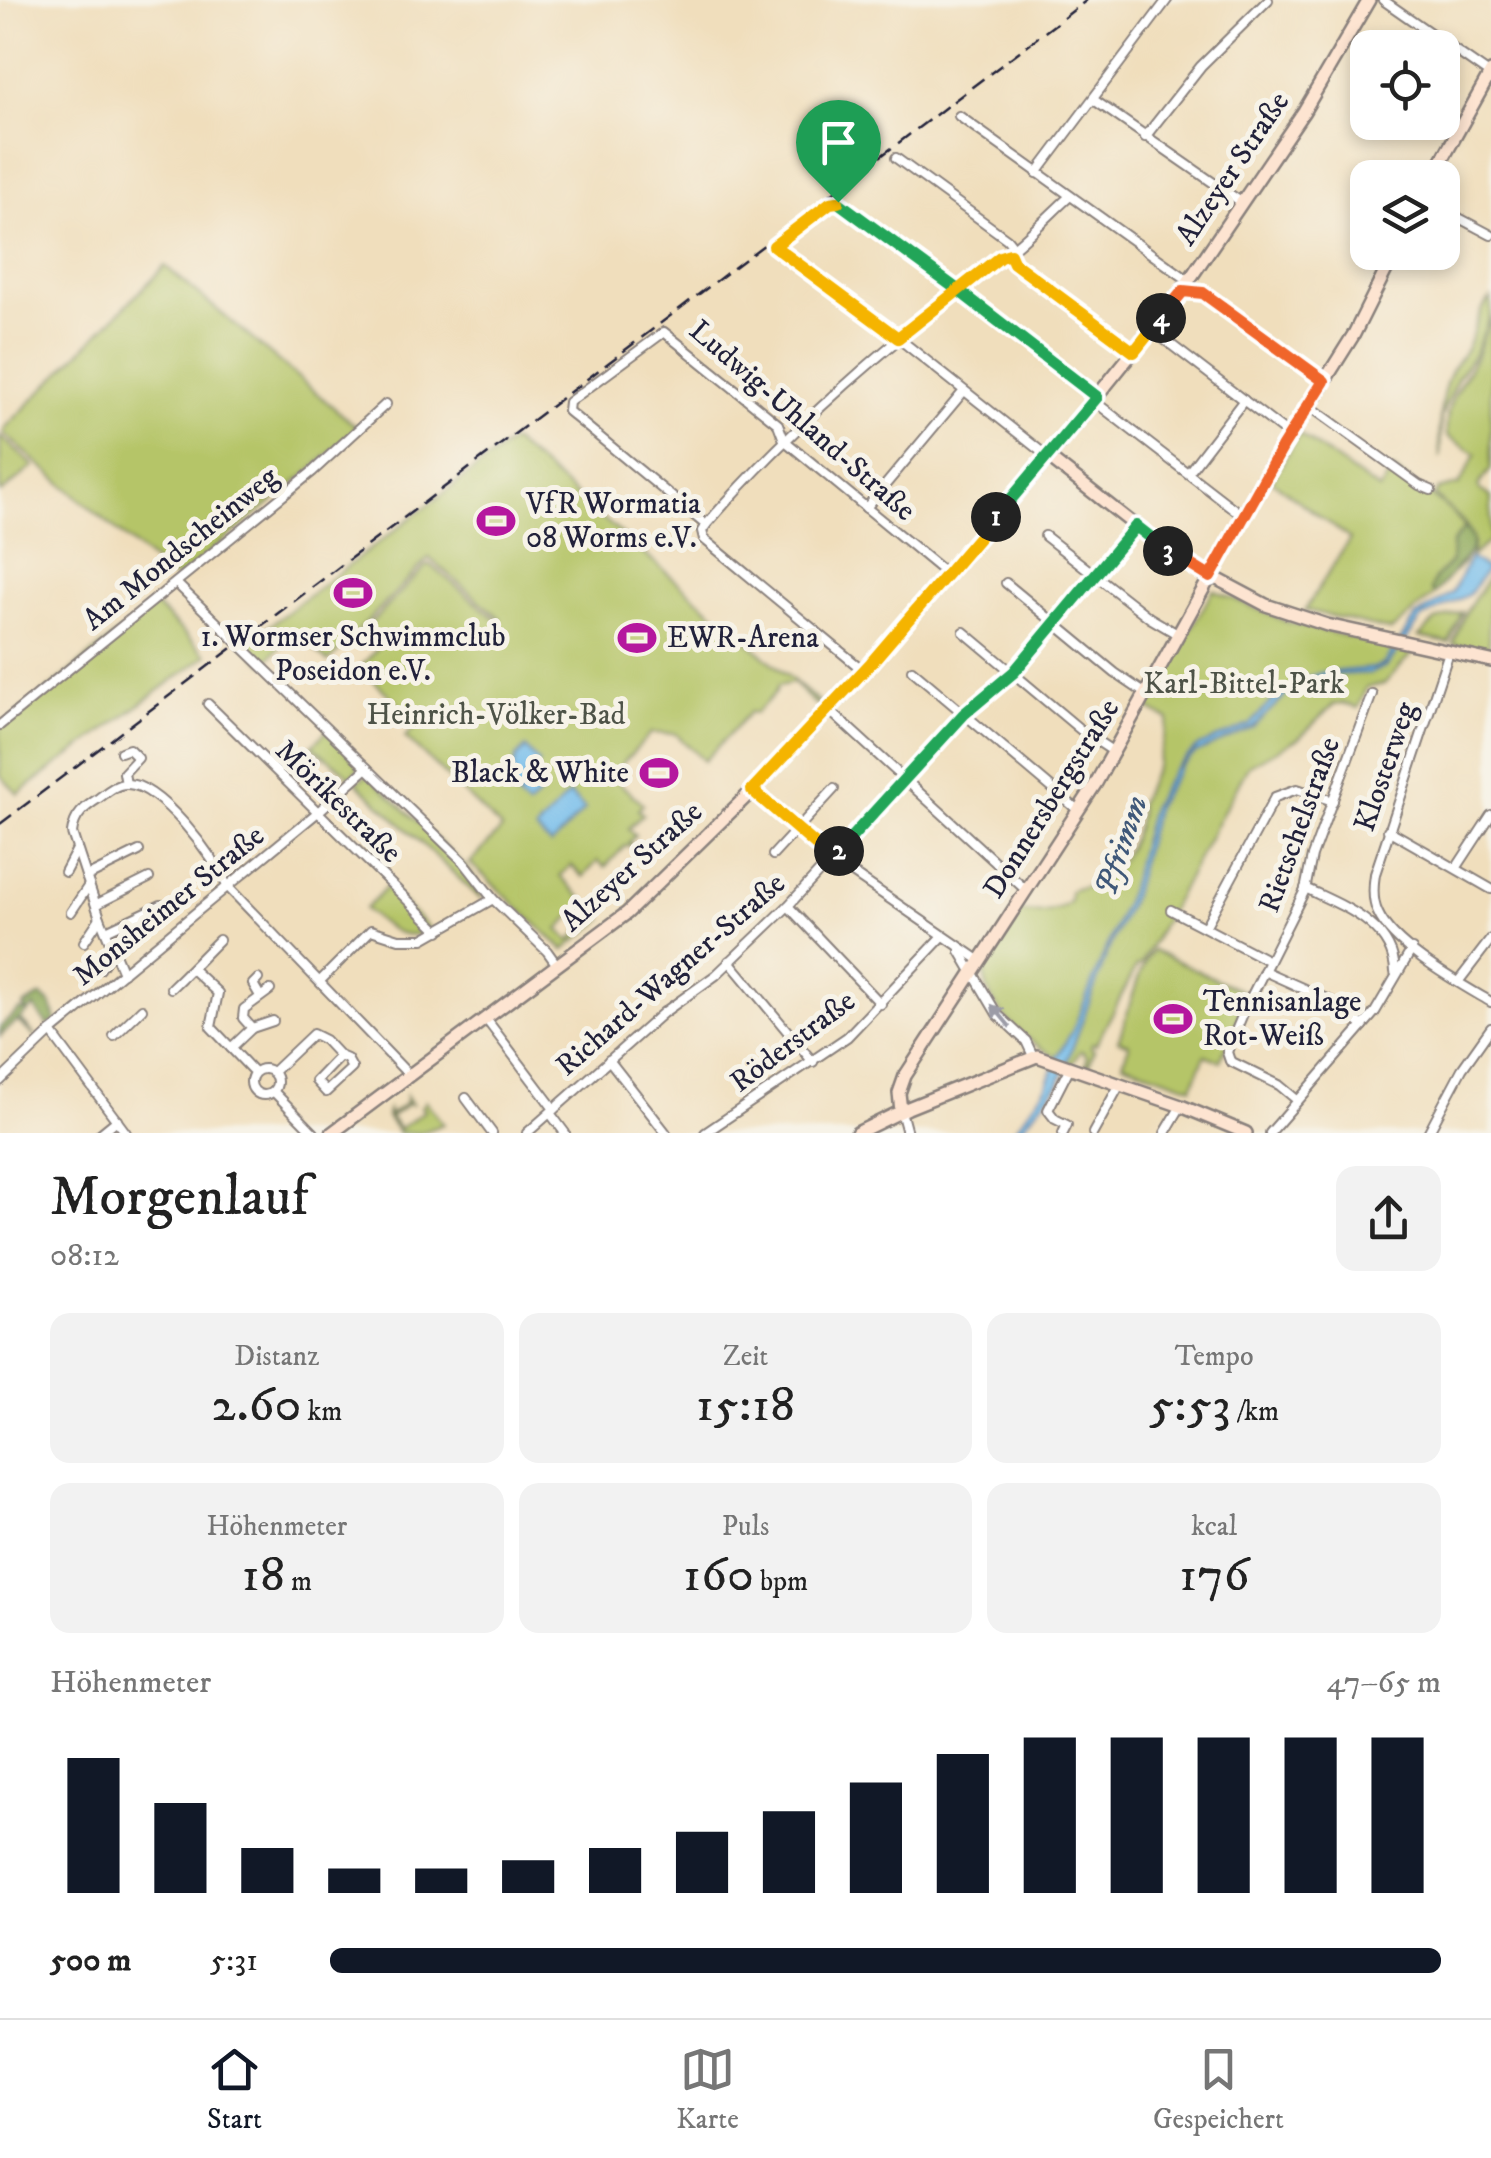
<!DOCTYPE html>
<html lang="de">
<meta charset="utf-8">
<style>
:root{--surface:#fff;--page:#f2f2f2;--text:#222;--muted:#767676;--line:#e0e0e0;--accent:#111827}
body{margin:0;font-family:"IM FELL DW Pica",serif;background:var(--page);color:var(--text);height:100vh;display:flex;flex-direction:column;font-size:38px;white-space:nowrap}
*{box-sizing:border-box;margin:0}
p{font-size:32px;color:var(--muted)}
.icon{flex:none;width:55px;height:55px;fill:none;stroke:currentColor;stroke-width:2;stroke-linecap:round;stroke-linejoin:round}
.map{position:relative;height:1133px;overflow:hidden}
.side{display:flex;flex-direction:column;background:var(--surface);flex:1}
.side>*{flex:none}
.fabs{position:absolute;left:1350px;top:30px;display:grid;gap:20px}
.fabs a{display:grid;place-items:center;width:110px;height:110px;border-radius:20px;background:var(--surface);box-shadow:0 5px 15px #0003;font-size:50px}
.pin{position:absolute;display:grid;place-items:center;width:85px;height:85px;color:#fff;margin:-102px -42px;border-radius:50% 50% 50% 0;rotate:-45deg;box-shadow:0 0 10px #0007}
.pin .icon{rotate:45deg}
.km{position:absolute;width:50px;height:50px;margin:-25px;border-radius:50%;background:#222;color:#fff;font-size:28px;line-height:50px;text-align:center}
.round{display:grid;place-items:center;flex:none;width:105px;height:105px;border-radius:20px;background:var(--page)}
.head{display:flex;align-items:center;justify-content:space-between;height:170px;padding:0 50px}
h1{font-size:55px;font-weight:600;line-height:75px}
.stats{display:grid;grid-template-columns:repeat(3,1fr);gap:15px;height:170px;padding:10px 50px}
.stats div{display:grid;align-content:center;border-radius:20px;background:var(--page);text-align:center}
.stats b{font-size:50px;font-weight:600}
.stats small{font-size:28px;font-weight:400}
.stats p{font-size:28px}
.chart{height:280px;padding:20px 50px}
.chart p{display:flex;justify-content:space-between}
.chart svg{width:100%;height:180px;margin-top:10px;stroke:var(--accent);stroke-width:6}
ul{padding:0 50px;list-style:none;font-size:32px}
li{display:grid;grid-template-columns:160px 120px 1fr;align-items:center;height:75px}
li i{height:25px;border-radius:12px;background:var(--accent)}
.tab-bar{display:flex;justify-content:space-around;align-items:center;height:140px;border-top:2px solid var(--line);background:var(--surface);font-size:28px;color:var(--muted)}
.tab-bar a{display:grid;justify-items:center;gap:5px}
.tab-bar .selected{color:var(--accent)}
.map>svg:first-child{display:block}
</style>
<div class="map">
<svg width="1491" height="1133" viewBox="0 0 1491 1133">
<rect width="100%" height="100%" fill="#f7f3e8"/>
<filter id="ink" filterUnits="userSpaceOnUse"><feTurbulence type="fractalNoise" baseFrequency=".01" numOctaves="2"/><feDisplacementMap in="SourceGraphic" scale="20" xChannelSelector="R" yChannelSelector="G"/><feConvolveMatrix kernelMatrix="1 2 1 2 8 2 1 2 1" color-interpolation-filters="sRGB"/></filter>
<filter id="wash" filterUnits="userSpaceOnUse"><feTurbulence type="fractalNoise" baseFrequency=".0048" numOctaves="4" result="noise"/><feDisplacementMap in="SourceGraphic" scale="40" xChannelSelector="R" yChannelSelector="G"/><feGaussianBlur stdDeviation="2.25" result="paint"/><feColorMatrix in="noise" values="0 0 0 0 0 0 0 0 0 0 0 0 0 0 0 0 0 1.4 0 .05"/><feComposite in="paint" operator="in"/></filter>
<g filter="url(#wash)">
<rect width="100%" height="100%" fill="#f0debc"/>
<g fill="#b5c567" stroke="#6c7451" stroke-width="2.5">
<path d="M165 266 357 427 314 468 180 576 171 577 4 434V429Z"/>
<path d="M1491 298V314L1475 353 1458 377 1441 416 1440 458C1439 431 1438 400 1450 373 1455 364 1462 356 1467 347 1476 329 1477 312 1491 298Z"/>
<path d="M1491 319V469L1478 486 1480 490 1491 497V540L1471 557C1481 527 1453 515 1435 495L1437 490 1459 485 1476 454 1447 436C1444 400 1461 386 1476 356 1482 344 1484 331 1491 319Z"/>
<path d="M1299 434 1379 490 1394 470C1419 489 1471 515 1472 549L1462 564 1433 592 1435 594 1391 631 1305 610 1350 539 1272 481Z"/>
<path d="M0 436 34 466 1 493 0 492Z"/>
<path d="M512 441 821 704H815L793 683 778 686 775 693 756 713 750 712 704 761 676 734 651 733 611 776 643 804 638 810 643 814 628 829 635 836 629 842 631 845 625 846 605 867 598 861 583 877 571 865 560 876 588 904 585 909 581 906 559 929 570 941 591 919 588 915 591 912 604 919 564 950 470 863 502 829 405 737 419 723 360 668 379 646 366 633V628L426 566 431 565 499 622 501 619 429 558 328 662 296 631 264 664 244 645Z"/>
<path d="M1491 574 1488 652 1453 644 1464 615Z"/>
<path d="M1213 590 1287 622 1413 652 1384 684 1366 688 1358 708 1342 703 1334 704 1299 738 1248 766 1141 964 1137 966 1096 1044 1092 1043 1091 1048 1094 1049 1088 1068 1085 1069 1087 1057 1084 1052 1080 1051 1072 1065C1036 1048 983 1012 984 968L1020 911C1036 915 1059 912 1070 901V891C1080 886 1089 889 1099 883 1120 871 1138 833 1140 809L1137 807 1157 765 1169 720 1147 708Z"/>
<path d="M154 604 207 655 18 794 0 775V728Z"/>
<path d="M1462 612 1449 643 1419 637 1436 620Z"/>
<path d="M326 731 360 766 348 781V774L312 746Z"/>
<path d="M368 775 467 868 477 881 481 899 356 782Z"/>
<path d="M386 887 429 928V931C401 942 385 927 365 909Z"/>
<path d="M1153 950 1248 994 1220 1061 1205 1055 1192 1087 1123 1063 1129 1044 1118 1040C1129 1015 1137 968 1153 950Z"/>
<path d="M406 1096 413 1106 409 1103 390 1117 399 1129 424 1111 421 1107 426 1101 443 1124 420 1133H399L387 1117 388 1110 390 1115 406 1103Z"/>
</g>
<g fill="#90aa5c" stroke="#59664c" stroke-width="2.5">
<path d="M1465 527 1472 539V549L1435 594 1431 590 1435 578 1451 562 1452 543Z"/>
<path d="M41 996 51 1004 56 1020 48 1026 34 1007 20 1019 36 1037 17 1021 0 1036V1027L19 1010 26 1011 23 1006Z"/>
</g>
<g fill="#74bdec" stroke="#4b7094" stroke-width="2.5">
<path d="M1470 558 1487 569 1469 594 1422 618 1387 666 1370 673 1331 675 1306 682 1286 695 1253 727 1196 753 1181 766 1156 806 1133 895 1110 946 1059 1084 1017 1133H1012L1047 1086 1057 1057 1073 1030 1129 892 1151 808 1173 770 1199 746 1249 725 1277 696 1297 681 1321 673 1373 668 1384 664 1416 617 1452 593Z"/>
<path d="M526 748 539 763 537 768H530L525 777 533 778 545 789 528 807 518 798 524 789 517 796 511 791 512 788 507 787V781L515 772 512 771 516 758Z"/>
<path d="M569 794 585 809 551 845 536 830Z"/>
</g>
</g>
<g filter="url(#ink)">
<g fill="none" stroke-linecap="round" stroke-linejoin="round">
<g stroke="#89807c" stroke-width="12">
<g id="street">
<path d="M1383 0 1489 74"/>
<path d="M1094 100 1241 202"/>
<path d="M959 116 1188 280"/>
<path d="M1145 137 1201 66 1268 0"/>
<path d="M896 158 1007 239 1011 244 1010 254 1013 263 1134 352"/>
<path d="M1037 173 1167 0"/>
<path d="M1442 209 1491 235"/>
<path d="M1183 291 1208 296 1324 381"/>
<path d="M1152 330 1289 435"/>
<path d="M1094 401 1243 516"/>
<path d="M1308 405 1419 485 1431 490"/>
<path d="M1048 457 898 338 774 247 830 203 837 202 967 296 1097 397"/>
<path d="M1188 473 1244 400"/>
<path d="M866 508 964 391"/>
<path d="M706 525C794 423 895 340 1000 257 1014 252 1054 210 1069 197"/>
<path d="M1045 536 1150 618 1179 635"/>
<path d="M176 583 464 862 493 899 547 951 557 965"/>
<path d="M1006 583 1115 673 1146 694"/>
<path d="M964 632 1082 731 1114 752"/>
<path d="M1449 652 1375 874C1373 887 1372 901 1378 913 1393 947 1459 983 1491 1002"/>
<path d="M912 670 1079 811"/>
<path d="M864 671 704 539 702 531 706 525 568 411 569 402 664 332 778 424 784 440 948 575"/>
<path d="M208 704 439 931"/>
<path d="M828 709 1027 891"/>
<path d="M0 725 312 472 386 404"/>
<path d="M121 752 129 749 138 758 124 773 126 784"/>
<path d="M753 790 832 859 979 960"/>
<path d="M1388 830 1491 889"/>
<path d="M773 855 834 789"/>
<path d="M1457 867 1491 815"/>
<path d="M65 872 76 851"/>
<path d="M86 877 139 851"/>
<path d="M1305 888C1342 906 1394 924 1395 972"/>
<path d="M97 904 149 878"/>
<path d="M788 906 881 1004"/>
<path d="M1171 910 1269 961"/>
<path d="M71 912 89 885"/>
<path d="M1205 927 1275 797 1297 789 1333 801"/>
<path d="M106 931 161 905"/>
<path d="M84 942 100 918"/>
<path d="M960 951 997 1014 1026 1041 1033 1056"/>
<path d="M729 961 813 1062"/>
<path d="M100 969 113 950"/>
<path d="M193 970 218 993 211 1027 254 1072"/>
<path d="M1264 971 1331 1001 1363 1026"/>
<path d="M123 973 100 918 72 833C74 815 85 807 99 798 107 792 116 784 126 784 159 782 215 858 227 886L410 1076"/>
<path d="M258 979 253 984 260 996"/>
<path d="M320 981 371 930 399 939H423L493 899"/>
<path d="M1458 982 1491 939"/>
<path d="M171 988C188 972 202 957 219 940"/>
<path d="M486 1019 554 1109"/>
<path d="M252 1028 273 1021"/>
<path d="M51 1032 126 1133"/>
<path d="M114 1036 142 1009"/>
<path d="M231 1048 252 1028 243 1018 244 1009 270 990"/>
<path d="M609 1060 666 1133"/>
<circle cx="264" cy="1082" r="13"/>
<path d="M273 1072 313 1034 325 1040 340 1056 316 1081 326 1092 352 1068 347 1059 340 1056"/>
<path d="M0 1081 51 1032 318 812 367 768"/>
<path d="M273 1091 314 1133"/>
<path d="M466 1098 492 1133"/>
<path d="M1297 1100 1279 1085 1230 1061 1227 1052 1245 1009 1305 890 1312 856 1372 694"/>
<path d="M901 1111 907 1133"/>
<path d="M550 1113 565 1133"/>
<path d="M101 1133 117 1120"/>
<path d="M527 1133 663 1013 716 975 788 906 964 714 1013 672 1135 526"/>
<path d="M705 1133 847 1037 942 937"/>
<path d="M1063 1133 1067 1125 1055 1119 1048 1110 1069 1069"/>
<path d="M1093 1133 1119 1086"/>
<path d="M1165 1133 1181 1106"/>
<path d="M1270 1133 1375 1012 1412 949"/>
<path d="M1428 1133 1462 1069 1491 1028"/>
</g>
</g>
<g stroke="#89807c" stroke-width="16">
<g id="secondary">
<path d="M1432 178 1491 72"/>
<path d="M1048 457 1174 556 1266 605 1327 625 1491 661"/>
<path d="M901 1111 899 1093 905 1076 1096 783 1273 463 1354 334 1395 252"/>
<path d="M332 1133 627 913 753 790 864 671 1048 457 1179 295 1304 111 1369 0"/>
<path d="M857 1133 908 1108 1037 1056 1181 1106 1246 1133"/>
</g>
</g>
<use href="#street" stroke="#fff" stroke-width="8"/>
<use href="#secondary" stroke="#fde4d1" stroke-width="11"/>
<path stroke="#22223b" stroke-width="2.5" stroke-dasharray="15 8" stroke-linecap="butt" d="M0 824 1087 0"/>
</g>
<defs><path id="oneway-solid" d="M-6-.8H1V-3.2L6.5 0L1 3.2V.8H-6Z" transform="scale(2.5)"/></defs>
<use fill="#9c9ca7" href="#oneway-solid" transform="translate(1001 1016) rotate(-130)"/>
</g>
<g fill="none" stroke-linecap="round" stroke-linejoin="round" filter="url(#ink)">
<g stroke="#fff" stroke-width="20">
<path id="split-1" d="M838 202 966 296 1097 397 996 517"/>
</g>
<g stroke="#fff" stroke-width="20">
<path id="split-2" d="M839 851 832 859 752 790 871 663 996 517"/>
</g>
<g stroke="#fff" stroke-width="20">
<path id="split-3" d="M839 851 964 714 1014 672 1136 526 1168 551"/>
</g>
<g stroke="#fff" stroke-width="20">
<path id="split-4" d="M1161 318 1183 291 1203 293 1324 381 1283 446 1210 577 1168 551"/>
</g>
<g stroke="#fff" stroke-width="20">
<path id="split-5" d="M838 202 830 203 774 246 898 338 1000 257 1010 254 1014 263 1134 352 1161 318"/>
</g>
<use href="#split-1" stroke="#22a559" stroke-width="12"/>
<use href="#split-2" stroke="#f5b400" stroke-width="12"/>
<use href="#split-3" stroke="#22a559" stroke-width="12"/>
<use href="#split-4" stroke="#f0652b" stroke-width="12"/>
<use href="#split-5" stroke="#f5b400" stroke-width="12"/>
</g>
<defs>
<g id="stadium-bare" transform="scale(3)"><path d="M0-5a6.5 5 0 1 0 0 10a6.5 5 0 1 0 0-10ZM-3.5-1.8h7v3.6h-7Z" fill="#b5179e" stroke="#f7f3e8" stroke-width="2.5" paint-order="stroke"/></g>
</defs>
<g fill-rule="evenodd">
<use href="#stadium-bare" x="496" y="521"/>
<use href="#stadium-bare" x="353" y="593"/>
<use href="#stadium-bare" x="637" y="638"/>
<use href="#stadium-bare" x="659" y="773"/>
<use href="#stadium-bare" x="1173" y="1019"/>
</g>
<g text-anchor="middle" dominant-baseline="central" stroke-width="10" stroke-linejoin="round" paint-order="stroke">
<g font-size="30" fill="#22223b" stroke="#f7f3e8">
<text transform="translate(1233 169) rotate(-56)">Alzeyer Straße</text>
<text transform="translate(802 421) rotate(41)">Ludwig-Uhland-Straße</text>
<text transform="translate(181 549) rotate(-39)">Am Mondscheinweg</text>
<text transform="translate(1386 767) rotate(-71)">Klosterweg</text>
<text transform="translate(1052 799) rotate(-58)">Donnersbergstraße</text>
<text transform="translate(338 802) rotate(44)">Mörikestraße</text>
<text transform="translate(1300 825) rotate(-70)">Rietschelstraße</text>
<text transform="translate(632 867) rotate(-42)">Alzeyer Straße</text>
<text transform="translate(169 906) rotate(-39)">Monsheimer Straße</text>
<text transform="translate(671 975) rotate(-41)">Richard-Wagner-Straße</text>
<text transform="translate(793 1042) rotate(-37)">Röderstraße</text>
</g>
<g font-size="30" fill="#22223b" stroke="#f7f3e8" text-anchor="start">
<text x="526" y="504">VfR Wormatia<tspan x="526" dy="34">08 Worms e.V.</tspan></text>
<text x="353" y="637" text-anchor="middle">1. Wormser Schwimmclub<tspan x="353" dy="34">Poseidon e.V.</tspan></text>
<text x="667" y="638">EWR-Arena</text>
<text x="629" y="773" text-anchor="end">Black &amp; White</text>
<text x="1203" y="1002">Tennisanlage<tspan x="1203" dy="34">Rot-Weiß</tspan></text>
</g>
<g font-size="30" fill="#4e5348" stroke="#f7f3e8">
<text x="1244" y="684">Karl-Bittel-Park</text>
<text x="496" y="715">Heinrich-Völker-Bad</text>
</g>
<g font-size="32" font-style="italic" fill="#3f5879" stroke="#f7f3e8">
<text transform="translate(1122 846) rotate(-71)">Pfrimm</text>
</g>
</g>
</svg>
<div class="fabs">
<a><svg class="icon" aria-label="locate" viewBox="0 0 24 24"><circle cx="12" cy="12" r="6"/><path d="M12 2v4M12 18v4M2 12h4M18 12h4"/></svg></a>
<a><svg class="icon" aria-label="layers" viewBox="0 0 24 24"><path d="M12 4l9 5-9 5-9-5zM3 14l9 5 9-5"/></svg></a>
</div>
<div class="pin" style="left:838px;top:202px;background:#1e9e55"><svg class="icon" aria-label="arrive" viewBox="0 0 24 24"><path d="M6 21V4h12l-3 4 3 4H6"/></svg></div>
<b class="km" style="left:996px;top:517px">1</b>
<b class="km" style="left:839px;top:851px">2</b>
<b class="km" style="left:1168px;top:551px">3</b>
<b class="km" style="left:1161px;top:318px">4</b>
</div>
<section class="side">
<div class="head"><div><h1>Morgenlauf</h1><p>08:12</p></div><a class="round"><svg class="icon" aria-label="share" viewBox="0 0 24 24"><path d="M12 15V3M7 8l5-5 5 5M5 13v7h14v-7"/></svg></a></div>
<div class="stats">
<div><p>Distanz</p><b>2.60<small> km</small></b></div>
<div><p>Zeit</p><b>15:18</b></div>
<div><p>Tempo</p><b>5:53<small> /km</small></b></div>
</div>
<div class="stats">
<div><p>Höhenmeter</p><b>18<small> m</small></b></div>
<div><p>Puls</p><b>160<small> bpm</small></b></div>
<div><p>kcal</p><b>176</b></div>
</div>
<div class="chart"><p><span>Höhenmeter</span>47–65 m</p>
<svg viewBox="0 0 160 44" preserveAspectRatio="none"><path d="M5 44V11M15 44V22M25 44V33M35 44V38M45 44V38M55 44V36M65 44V33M75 44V29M85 44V24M95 44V17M105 44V10M115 44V6M125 44V6M135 44V6M145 44V6M155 44V6"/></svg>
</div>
<ul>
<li><b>500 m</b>5:31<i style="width:100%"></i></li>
</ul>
</section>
<nav class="tab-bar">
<a class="selected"><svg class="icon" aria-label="home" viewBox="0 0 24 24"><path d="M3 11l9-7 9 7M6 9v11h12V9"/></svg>Start</a>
<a><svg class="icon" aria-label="map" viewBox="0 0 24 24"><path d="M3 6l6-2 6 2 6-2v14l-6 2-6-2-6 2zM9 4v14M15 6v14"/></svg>Karte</a>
<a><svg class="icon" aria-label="saved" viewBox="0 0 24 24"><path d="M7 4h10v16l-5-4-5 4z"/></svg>Gespeichert</a>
</nav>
